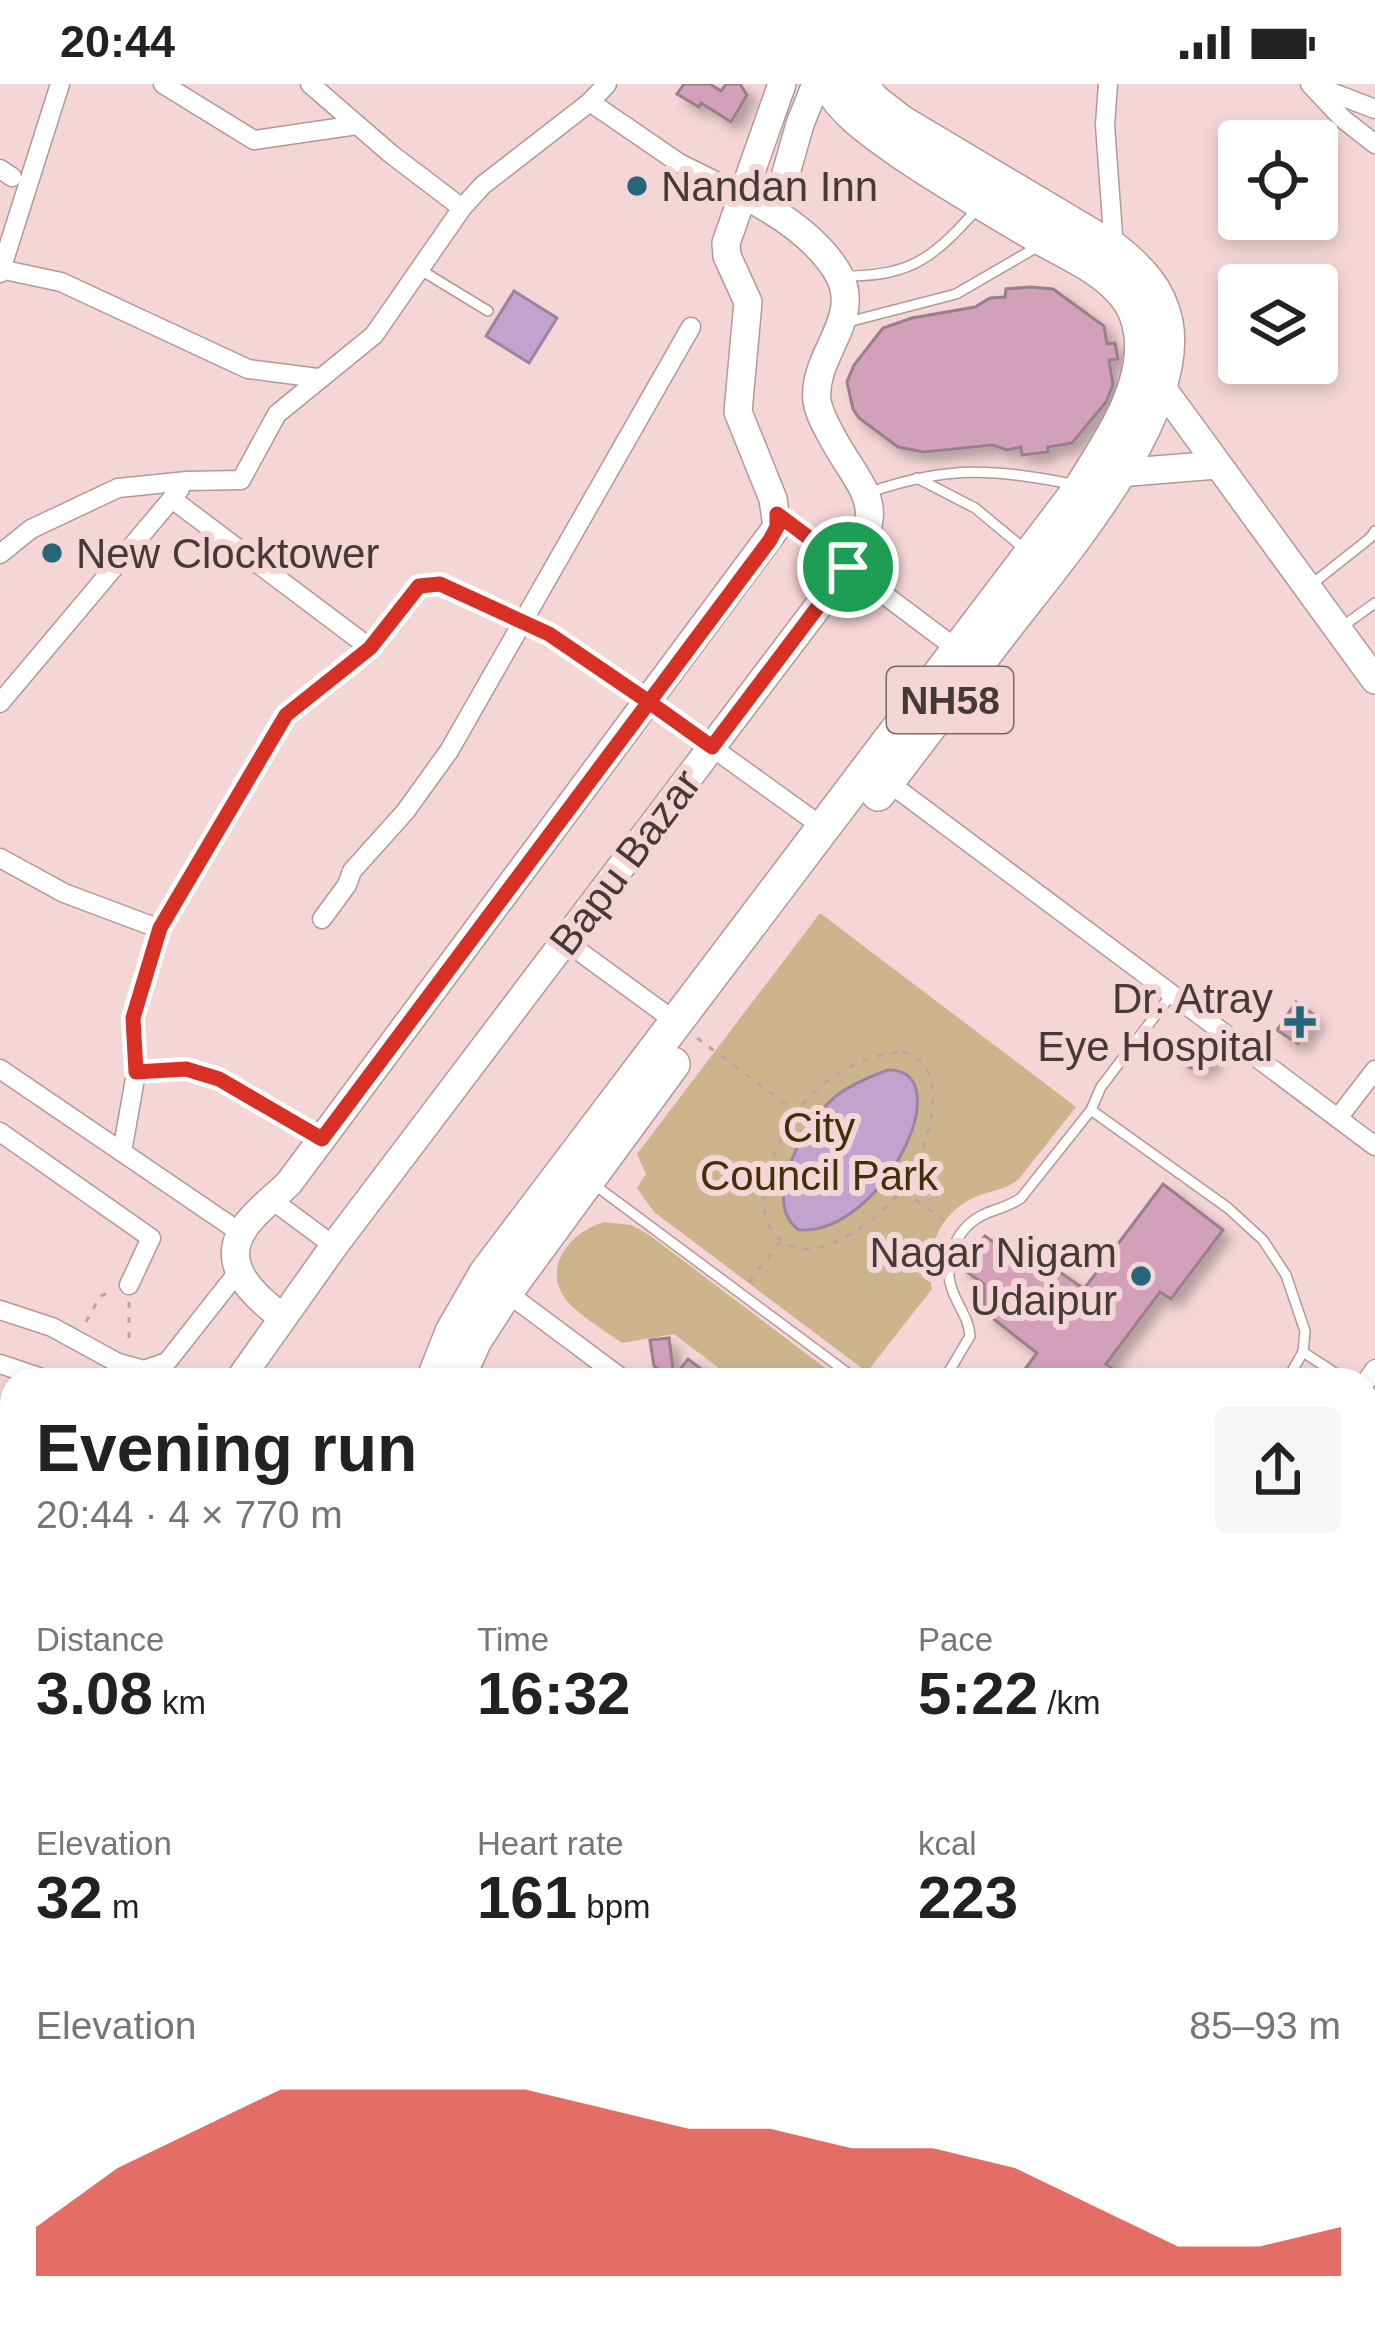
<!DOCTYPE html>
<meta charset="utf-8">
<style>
:root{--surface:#fff;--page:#f6f6f6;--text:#222;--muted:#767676;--accent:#d93025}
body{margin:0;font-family:Arial,sans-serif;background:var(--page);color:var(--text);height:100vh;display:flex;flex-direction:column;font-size:45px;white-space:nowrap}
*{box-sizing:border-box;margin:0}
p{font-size:39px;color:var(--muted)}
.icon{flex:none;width:66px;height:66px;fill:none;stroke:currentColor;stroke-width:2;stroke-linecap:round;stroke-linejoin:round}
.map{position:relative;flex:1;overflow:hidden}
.details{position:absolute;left:0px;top:1284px;width:1377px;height:972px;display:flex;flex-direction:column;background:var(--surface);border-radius:36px 36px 0 0;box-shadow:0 6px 18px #0003}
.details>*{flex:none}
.buttons{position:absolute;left:1218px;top:36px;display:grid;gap:24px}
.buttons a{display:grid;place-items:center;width:120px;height:120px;border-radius:12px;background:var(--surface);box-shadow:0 6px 18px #0003;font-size:60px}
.pin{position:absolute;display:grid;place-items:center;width:102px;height:102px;color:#fff;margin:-51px;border:6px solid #fff;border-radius:50%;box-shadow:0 3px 12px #0007}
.round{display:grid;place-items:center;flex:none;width:126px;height:126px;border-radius:12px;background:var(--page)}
.head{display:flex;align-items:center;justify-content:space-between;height:204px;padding:0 36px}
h1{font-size:66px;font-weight:600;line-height:90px}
.metrics{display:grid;grid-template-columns:repeat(3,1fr);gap:18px;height:204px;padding:12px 36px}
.metrics div{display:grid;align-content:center}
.metrics b{font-size:60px;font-weight:600}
.metrics small{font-size:33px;font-weight:400}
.metrics p{font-size:33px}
.chart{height:336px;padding:24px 36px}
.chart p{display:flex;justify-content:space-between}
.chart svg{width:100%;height:216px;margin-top:12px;fill:var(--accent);opacity:.7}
.status{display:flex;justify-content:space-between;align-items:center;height:84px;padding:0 60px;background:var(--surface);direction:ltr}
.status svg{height:33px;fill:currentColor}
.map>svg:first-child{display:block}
</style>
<div class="status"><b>20:44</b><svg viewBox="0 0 49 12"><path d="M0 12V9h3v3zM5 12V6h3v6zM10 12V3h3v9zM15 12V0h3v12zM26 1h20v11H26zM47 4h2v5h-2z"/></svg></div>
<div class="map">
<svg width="1375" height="2256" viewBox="0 0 1375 2256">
<defs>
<filter id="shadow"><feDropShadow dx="8" dy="8" stdDeviation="6" flood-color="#0004"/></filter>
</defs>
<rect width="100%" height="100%" fill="#f5d6d6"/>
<g fill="#f0c9c9">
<path d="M1375 1320V2256H1167L1172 2244H1365V1334Z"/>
<path d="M826 2244H1028L1020 2256H845Z"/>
</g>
<g fill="#ccb48d">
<path d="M820 829 1076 1023 1018 1096C1005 1106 988 1107 973 1114 938 1131 924 1169 932 1205L867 1288 654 1128 637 1104 646 1090 637 1070Z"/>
<path d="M605 1138 631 1141 648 1150 841 1296H729L728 1291 674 1250 622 1259C606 1247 571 1227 562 1210 544 1177 576 1145 605 1138Z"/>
</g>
<g fill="#c2a3ce" stroke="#9c83a1" stroke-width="3">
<path d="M514 207 557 234 529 279 486 252Z"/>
<path d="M888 986C962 985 883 1151 799 1146 758 1117 807 1036 836 1012 852 1000 869 993 888 986Z"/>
</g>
<g fill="#d3a0b9" stroke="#987f8b" stroke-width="3" filter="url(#shadow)">
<path d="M684 0H710L721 7 726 0H740L747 11 731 38 701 19 699 23 677 10Z"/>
<path d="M1030 203 1053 205 1104 242 1107 260 1115 259 1118 275 1109 276 1113 301 1106 318 1072 359 1048 363V368L1022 371 1021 363 1007 366 993 361 924 368 898 363 859 334 853 325 847 298 854 281 883 244 912 234 975 223 990 214 1005 213 1006 205Z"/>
<path d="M1296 918 1317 933 1298 960 1277 946Z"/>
<circle cx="1197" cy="968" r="17"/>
<path d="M1163 1100 1223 1146 1171 1215 1160 1208 1106 1280 1128 1296H1017L1037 1269 991 1233 984 1220V1200L961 1184 985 1152 1012 1171 1030 1170 1043 1176 1084 1205Z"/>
<path d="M669 1254 674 1293 688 1275 704 1287 697 1296H672L654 1282 650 1256Z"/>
</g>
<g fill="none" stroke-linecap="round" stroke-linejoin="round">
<g stroke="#b49797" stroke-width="12">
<g id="lane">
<path d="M419 185 488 227"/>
<path d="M845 192C913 192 934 173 978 124"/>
<path d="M848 238 956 210 1037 163"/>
<path d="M917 394 975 424 1027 467"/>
<path d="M870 408C947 382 993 384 1071 400"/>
<path d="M1312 500 1370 454 1375 447"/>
<path d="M1343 542 1375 519"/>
<path d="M1091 1026 1228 1124 1263 1156 1286 1191 1305 1247 1303 1268 1287 1296"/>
<path d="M592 1099 857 1296"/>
<path d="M1303 1268 1346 1296"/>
<path d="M944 1296 970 1252C969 1235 959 1224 953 1208 941 1178 956 1142 987 1129 999 1124 1010 1122 1021 1114L1091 1026 1101 1003 1171 911"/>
<path d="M1365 1928 1375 1933"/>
</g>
</g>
<g stroke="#b49797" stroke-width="21">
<g id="street">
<path d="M163 0 254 56 357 41"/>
<path d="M310 0 391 70 462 124"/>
<path d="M1108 0 1105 41 1114 165"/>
<path d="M1310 0 1343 35 1375 60"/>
<path d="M1318 3 1375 25"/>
<path d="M590 18 607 0"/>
<path d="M0 85 12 93"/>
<path d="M0 185 61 198 248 285 318 294"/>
<path d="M0 189 60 0"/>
<path d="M777 430 958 566"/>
<path d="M0 470 31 445 118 404 187 397 241 396 277 330 374 251 462 124 483 101 590 18 679 79 742 110"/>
<path d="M370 564 419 502 440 500 549 550 649 618 824 744"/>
<path d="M0 619 180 405"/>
<path d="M888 698 1375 1062"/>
<path d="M0 774 64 809 160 845 286 631 370 564 172 415"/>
<path d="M322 835 347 801 352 787 405 728 449 667 691 243"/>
<path d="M565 857 676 938"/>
<path d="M0 985 241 1149"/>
<path d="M136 989 186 985 219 996 322 1055"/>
<path d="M1338 1034 1375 986"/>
<path d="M0 1048 151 1154 129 1201"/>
<path d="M122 1068 136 989 133 935 160 845"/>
<path d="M272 1116 334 1162"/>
<path d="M506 1208 624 1296"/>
<path d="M0 1226 52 1243 118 1279 144 1286 167 1278 238 1188"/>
<path d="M0 1280 48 1296"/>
<path d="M1365 1299 1375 1285"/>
<path d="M0 1478 12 1483"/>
<path d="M0 2212 12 2210"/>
<path d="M388 2256 396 2244"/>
</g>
</g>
<g stroke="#b49797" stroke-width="30">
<g id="secondary">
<path d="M775 128 800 40 816 0"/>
<path d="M1160 301 1375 596"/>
<path d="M1118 389 1217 381"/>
<path d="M282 1233C246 1206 214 1173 254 1132 265 1120 278 1110 289 1099L777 443 773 415 738 328 748 218 727 172 726 159 782 0"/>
<path d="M239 1296 334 1162 848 483C891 420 861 407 831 351 825 340 819 329 817 317 812 272 861 237 840 193 821 156 777 128 742 110"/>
<path d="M0 1710 12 1688"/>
<path d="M0 2250 10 2256"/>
</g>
</g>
<g stroke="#b49797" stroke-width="33">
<g id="primary">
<path d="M43 2244V2256"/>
<path d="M68 2244 71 2256"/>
</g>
</g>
<g stroke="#b49797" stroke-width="36">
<g id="highway">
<path d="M860 0 874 17 901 38 1114 165C1139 185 1159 205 1166 238 1184 332 1056 477 1001 549 960 603 919 656 878 710"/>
<path d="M433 1296 452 1248 486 1189 1082 402C1109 359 1147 305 1141 251 1139 236 1134 221 1124 210 1103 184 1069 170 1041 154 994 126 946 99 901 68 873 48 845 30 828 0"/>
<path d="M457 1296 475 1256 506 1208 673 980"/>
<path d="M0 1716 12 1725"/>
<path d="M0 1851 12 1858"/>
<path d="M719 2244 738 2256"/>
<path d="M768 2244 787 2256"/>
</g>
</g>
<g stroke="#bca3a3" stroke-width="3" stroke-dasharray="6 9" stroke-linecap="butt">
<path d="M697 954 795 1027"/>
<path d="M903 968C960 983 923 1080 898 1110 883 1130 863 1144 841 1155 825 1164 806 1169 789 1161 734 1135 783 1037 813 1009 838 986 869 970 903 968Z"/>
<path d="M903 1107 949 1140"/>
<path d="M749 1198 780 1158"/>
<path d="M129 1218V1262"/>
<path d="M86 1238 100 1212 114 1207"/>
</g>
<use href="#lane" stroke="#fff" stroke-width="9"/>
<use href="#street" stroke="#fff" stroke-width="18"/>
<use href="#secondary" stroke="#fff" stroke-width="27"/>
<use href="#primary" stroke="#fff" stroke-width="30"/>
<use href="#highway" stroke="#fff" stroke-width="33"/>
</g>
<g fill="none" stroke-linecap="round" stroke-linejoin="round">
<g stroke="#fff" stroke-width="24">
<path id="route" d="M848 483 777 430V443L770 456 649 618 549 550 440 500 419 502 370 564 286 631 160 844 133 934 136 988 186 985 219 995 322 1055 649 618 712 663 848 483"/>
</g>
<use href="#route" stroke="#d93025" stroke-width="15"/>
</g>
<g fill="#26657a" stroke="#f5d6d6" stroke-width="4.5">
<circle cx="637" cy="102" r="12"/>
<circle cx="52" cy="469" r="12"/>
<path d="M1294 920h12v12h12v12h-12v12h-12v-12h-12v-12h12z"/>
<circle cx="1141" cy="1192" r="12"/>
</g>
<g text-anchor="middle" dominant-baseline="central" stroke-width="12" stroke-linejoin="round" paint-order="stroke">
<rect fill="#f5d6d6" stroke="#7a6868" stroke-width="3" x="887" y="583" width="126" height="66" rx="9"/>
<g font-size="39" font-weight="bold" fill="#453939">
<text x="950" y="616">NH58</text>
</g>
<g font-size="42" fill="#453939" stroke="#f5d6d6" text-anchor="start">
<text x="661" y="102">Nandan Inn</text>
<text x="76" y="469">New Clocktower</text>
<text x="1273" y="914" text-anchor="end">Dr. Atray<tspan x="1273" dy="48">Eye Hospital</tspan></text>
<text x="1117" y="1168" text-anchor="end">Nagar Nigam<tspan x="1117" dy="48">Udaipur</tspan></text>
</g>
<g font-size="42" fill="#453939" stroke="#f5d6d6">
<text transform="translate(625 778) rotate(-53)">Bapu Bazar</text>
</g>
<g font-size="42" fill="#422f08" stroke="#f5d6d6">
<text x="819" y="1043">City<tspan x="819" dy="48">Council Park</tspan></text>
</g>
</g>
</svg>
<div class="buttons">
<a><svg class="icon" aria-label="locate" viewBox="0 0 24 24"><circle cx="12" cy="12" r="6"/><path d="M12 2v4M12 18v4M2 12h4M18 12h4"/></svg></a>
<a><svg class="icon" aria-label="layers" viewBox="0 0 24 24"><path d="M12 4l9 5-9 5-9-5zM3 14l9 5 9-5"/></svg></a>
</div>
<div class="pin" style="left:848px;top:483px;background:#1e9e55"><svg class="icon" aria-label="arrive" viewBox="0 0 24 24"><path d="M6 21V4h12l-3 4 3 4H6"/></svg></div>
<section class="details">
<div class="head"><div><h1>Evening run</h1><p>20:44 · 4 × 770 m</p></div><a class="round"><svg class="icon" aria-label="share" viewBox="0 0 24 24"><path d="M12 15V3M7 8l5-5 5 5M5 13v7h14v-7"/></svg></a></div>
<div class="metrics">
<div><p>Distance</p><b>3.08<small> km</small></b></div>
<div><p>Time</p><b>16:32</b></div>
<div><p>Pace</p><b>5:22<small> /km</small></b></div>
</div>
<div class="metrics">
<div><p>Elevation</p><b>32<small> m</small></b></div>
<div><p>Heart rate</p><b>161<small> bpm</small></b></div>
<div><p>kcal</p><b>223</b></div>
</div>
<div class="chart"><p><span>Elevation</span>85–93 m</p>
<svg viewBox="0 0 160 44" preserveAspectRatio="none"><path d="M0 44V34L10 22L20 14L30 6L40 6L50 6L60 6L70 10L80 14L90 14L100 18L110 18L120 22L130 30L140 38L150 38L160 34V44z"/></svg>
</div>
</section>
</div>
